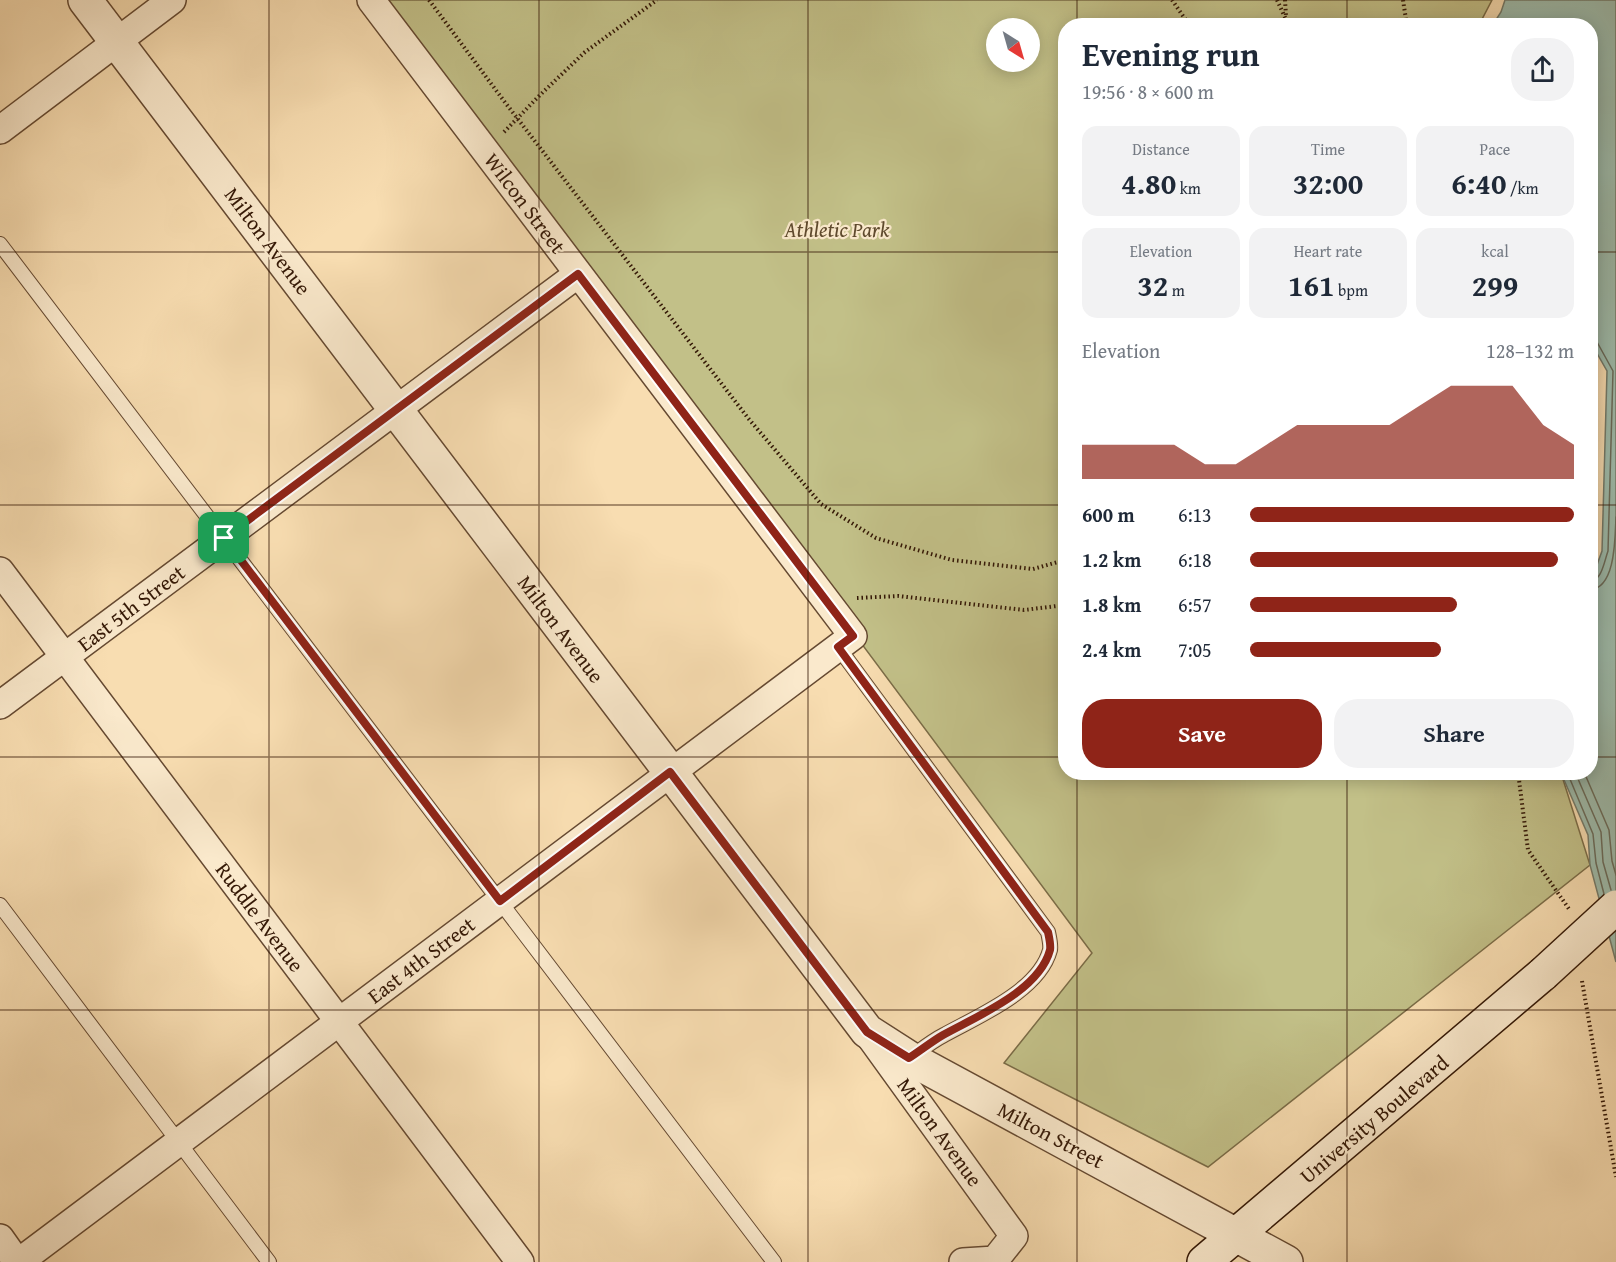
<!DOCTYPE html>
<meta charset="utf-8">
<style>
:root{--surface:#fff;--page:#f2f2f3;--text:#1f2937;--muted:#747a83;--accent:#8f2418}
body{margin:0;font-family:"Gentium Book Plus",serif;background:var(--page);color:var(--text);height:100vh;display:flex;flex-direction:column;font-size:22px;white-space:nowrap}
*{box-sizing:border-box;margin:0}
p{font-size:20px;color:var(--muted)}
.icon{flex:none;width:33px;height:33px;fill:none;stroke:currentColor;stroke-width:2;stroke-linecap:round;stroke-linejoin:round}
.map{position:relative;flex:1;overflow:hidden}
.drawer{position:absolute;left:1058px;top:18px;width:540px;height:762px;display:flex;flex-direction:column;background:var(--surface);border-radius:24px;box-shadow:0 3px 15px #0003}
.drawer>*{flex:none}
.needle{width:39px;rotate:143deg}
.tools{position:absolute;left:986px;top:18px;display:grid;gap:12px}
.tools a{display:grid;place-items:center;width:54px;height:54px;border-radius:50%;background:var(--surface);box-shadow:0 3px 15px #0003;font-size:30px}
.pin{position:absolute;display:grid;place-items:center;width:51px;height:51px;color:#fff;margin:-26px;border-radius:12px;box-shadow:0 3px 9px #0006}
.round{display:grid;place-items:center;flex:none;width:63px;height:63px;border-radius:24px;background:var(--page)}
.summary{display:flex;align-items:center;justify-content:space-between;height:102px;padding:0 24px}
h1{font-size:33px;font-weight:700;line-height:45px}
.metrics{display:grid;grid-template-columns:repeat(3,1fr);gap:9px;height:102px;padding:6px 24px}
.metrics div{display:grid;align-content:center;border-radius:15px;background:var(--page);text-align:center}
.metrics b{font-size:30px;font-weight:700}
.metrics small{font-size:16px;font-weight:400}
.metrics p{font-size:16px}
.chart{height:168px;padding:12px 24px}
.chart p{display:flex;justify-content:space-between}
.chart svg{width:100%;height:108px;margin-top:6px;fill:var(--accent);opacity:.7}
.button{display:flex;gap:12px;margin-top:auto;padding:12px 24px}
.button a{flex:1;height:69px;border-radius:24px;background:var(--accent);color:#fff;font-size:24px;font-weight:700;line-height:69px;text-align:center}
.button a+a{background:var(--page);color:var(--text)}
ul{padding:0 24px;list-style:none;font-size:20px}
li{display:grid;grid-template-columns:96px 72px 1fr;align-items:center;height:45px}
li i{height:15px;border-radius:8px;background:var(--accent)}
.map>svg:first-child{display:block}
</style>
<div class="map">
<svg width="1616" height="1262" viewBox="0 0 1616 1262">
<rect width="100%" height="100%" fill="#f8ddb1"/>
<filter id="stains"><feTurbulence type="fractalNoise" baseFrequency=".00333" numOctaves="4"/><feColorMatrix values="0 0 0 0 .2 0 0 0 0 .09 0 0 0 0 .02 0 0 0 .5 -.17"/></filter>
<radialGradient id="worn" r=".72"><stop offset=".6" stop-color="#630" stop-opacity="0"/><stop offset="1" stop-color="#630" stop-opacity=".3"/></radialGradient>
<path fill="#c2c088" stroke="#7b6c47" stroke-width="1.5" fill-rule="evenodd" d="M382 0H1492L1479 25 1065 26V772L1561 773 1590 865 1208 1167 1004 1063 1092 953ZM996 28H1029V62H996Z"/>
<path fill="#9dbcad" stroke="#737a6a" stroke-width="1.5" d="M1505 0H1616V962L1590 865 1588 835 1561 773 1590 772V584L1602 551 1607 371 1590 341V26H1492L1501 12Z"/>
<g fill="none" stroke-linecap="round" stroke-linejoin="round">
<g stroke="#686a5a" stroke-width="1.5">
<path d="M1590 339 1597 342 1613 371 1608 551C1604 562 1602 580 1590 582"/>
<path d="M1590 590C1616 588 1615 537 1616 517"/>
<path d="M1567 772 1593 834 1596 863 1604 894"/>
<path d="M1575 772 1601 832 1603 862 1611 890"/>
<path d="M1584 772 1609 830 1612 861 1616 875"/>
</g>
<g stroke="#654931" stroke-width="16">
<g id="service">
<path d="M0 244 774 1262"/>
<path d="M838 647 1048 932C1049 937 1051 945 1050 950 1039 991 978 1016 944 1035 932 1041 921 1050 910 1058"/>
<path d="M0 905 269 1262"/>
</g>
</g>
<g stroke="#654931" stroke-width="30">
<g id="minor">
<path d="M0 130 172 0"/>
<path d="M0 571 520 1262"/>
<path d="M0 705 578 274"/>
<path d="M871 1038 1014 1236 995 1260 963 1262"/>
<path d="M0 1238 17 1262"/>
<path d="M19 1262 853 636 371 0"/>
</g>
</g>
<g stroke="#654931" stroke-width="36">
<path id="tertiary" d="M85 0 867 1031 909 1058 1286 1262"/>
</g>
<g stroke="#341806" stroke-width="36">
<path id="secondary" d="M1204 1262 1543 974"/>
</g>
<g stroke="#341806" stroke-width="4" stroke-dasharray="1.5 3" stroke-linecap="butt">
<path d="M429 0 504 101 748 418 821 504 876 538 952 560 1033 569 1065 560"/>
<path d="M1172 0 1190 26"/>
<path d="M1277 0 1289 26"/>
<path d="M1285 0 1286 16"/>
<path d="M1403 0 1407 26"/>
<path d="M504 132 540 95 585 52 657 0"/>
<path d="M857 598 898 596 1024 610 1065 605"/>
<path d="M1518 772 1528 850 1569 909"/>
<path d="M1582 981 1616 1177"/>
</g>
<use href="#service" stroke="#fae9cc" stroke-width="14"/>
<use href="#minor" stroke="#fae9cc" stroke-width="27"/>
<use href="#tertiary" stroke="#fae9cc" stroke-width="33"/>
<use href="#secondary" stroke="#fae9cc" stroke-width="33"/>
<g stroke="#341806" stroke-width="36" stroke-linecap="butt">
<path id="secondary-bridge" d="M1543 974 1616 907"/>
</g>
<use href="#secondary-bridge" stroke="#fae9cc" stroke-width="33"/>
</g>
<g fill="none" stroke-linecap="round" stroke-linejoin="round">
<g stroke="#fff" stroke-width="12">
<path id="route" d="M578 274 853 636 838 647 1048 932C1049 937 1051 945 1050 950 1039 991 977 1016 943 1035 931 1042 920 1051 909 1058L867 1032 670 772 500 901 224 538Z"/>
</g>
<use href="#route" stroke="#8f2418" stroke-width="8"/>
</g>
<path fill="none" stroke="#341806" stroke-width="1.5" stroke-opacity="0.55" d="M269 0V1262M539 0V1262M808 0V1262M1077 0V26M1347 0V26M0 252H1065M1590 252H1616M0 505H1065M1590 505H1616M0 757H1065M1590 757H1616M1077 772V1262M1347 772V1262M0 1010H1616"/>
<g text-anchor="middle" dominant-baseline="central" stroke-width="4.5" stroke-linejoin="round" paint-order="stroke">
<g font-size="21" fill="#341806" stroke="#fae9cc">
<text transform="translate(525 203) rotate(53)">Wilcon Street</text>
<text transform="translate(268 241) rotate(53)">Milton Avenue</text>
<text transform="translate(131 608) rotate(-37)">East 5th Street</text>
<text transform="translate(561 629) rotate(53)">Milton Avenue</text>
<text transform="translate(260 917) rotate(53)">Ruddle Avenue</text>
<text transform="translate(421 960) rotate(-37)">East 4th Street</text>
<text transform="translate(1374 1119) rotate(-40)">University Boulevard</text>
<text transform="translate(940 1132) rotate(54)">Milton Avenue</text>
<text transform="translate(1051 1135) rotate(28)">Milton Street</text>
</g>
<g font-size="21" font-style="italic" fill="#5f4a2d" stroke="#fae9cc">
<text x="837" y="229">Athletic Park</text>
</g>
</g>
<rect width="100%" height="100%" filter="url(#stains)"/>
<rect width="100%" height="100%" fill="url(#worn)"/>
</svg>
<div class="tools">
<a><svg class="needle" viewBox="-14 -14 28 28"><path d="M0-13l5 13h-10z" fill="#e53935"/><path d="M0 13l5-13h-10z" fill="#747a83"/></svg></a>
</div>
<div class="pin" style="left:224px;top:538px;background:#1e9e55"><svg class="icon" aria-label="arrive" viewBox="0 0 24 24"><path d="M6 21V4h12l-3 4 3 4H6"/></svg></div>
<section class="drawer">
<div class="summary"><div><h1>Evening run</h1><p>19:56 · 8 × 600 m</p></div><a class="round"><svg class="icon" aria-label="share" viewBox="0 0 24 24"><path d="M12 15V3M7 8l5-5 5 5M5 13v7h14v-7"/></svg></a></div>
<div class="metrics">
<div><p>Distance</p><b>4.80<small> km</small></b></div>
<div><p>Time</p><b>32:00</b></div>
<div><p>Pace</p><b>6:40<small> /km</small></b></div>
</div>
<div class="metrics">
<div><p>Elevation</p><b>32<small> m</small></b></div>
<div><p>Heart rate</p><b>161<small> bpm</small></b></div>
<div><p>kcal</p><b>299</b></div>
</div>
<div class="chart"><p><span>Elevation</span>128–132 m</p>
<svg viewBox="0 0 160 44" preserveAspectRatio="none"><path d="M0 44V30L10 30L20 30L30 30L40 38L50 38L60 30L70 22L80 22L90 22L100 22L110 14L120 6L130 6L140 6L150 22L160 30V44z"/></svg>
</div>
<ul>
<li><b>600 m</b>6:13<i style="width:100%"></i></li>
<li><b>1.2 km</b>6:18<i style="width:95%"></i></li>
<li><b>1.8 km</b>6:57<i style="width:64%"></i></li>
<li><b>2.4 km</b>7:05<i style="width:59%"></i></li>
</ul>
<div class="button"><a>Save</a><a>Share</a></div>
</section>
</div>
